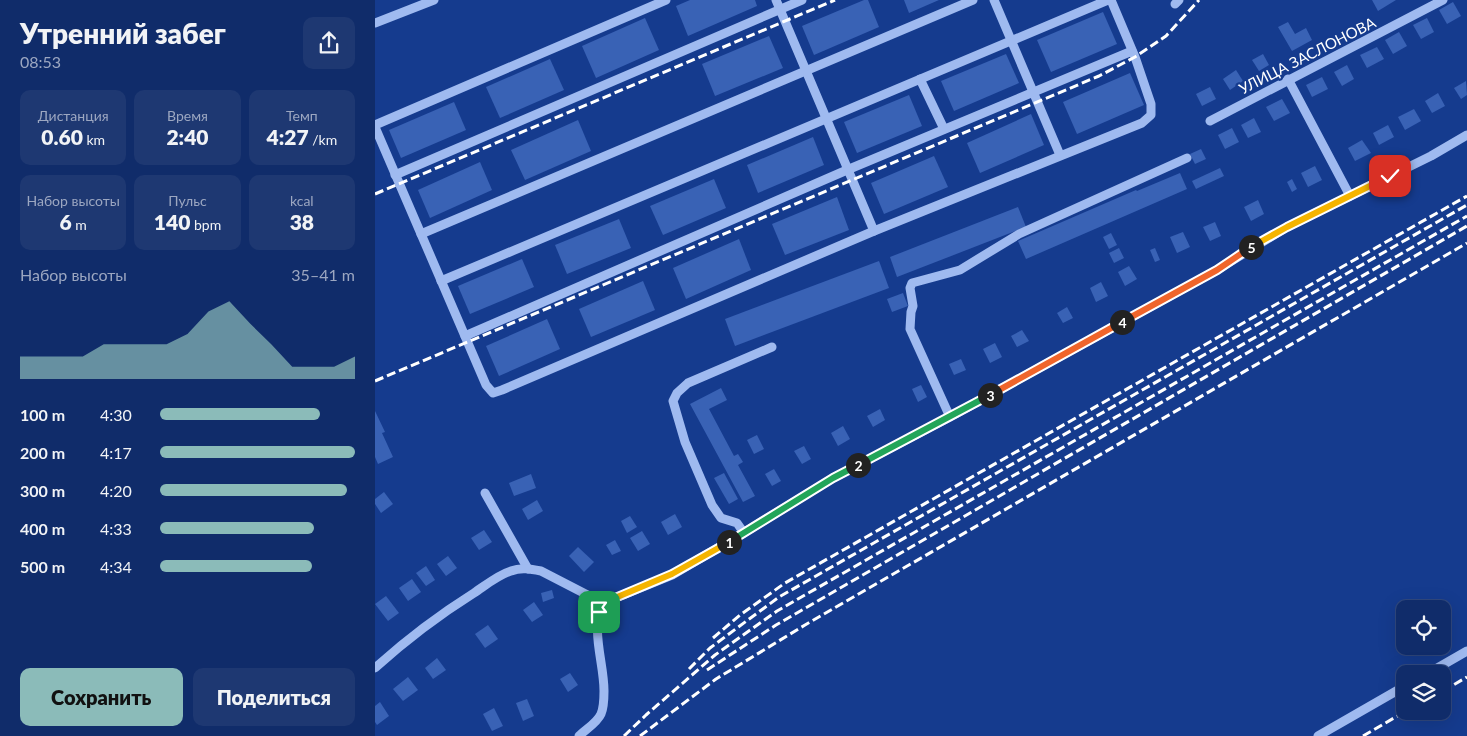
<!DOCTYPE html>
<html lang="ru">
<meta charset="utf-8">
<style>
:root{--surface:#102c6a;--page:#1e3872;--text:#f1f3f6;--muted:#9ca7c1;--line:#30487e;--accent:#8bbbb9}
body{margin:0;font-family:Lato,sans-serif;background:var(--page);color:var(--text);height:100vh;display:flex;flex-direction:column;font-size:19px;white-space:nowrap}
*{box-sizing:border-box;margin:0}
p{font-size:16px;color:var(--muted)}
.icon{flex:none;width:28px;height:28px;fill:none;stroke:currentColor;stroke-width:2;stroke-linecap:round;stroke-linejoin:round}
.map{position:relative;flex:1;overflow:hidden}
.details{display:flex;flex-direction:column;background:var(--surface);width:375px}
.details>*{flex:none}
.buttons{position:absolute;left:1021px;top:600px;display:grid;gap:10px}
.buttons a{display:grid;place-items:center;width:55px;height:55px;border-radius:10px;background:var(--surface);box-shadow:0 5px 20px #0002,0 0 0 1px var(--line);font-size:25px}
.pin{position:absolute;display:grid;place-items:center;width:42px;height:42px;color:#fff;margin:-21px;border-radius:10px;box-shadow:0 2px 8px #0006}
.km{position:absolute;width:25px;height:25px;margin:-12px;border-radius:50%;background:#222;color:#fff;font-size:14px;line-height:25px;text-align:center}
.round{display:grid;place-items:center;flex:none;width:52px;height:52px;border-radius:10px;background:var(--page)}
.headline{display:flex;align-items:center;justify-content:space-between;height:85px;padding:0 20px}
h1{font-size:28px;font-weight:800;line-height:38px}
.figures{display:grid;grid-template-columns:repeat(3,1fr);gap:8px;height:85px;padding:5px 20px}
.figures div{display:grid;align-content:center;border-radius:10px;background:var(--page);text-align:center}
.figures b{font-size:21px;font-weight:800}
.figures small{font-size:14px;font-weight:400}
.figures p{font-size:14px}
.chart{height:140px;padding:10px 20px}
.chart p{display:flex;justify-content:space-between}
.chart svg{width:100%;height:90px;margin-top:5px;fill:var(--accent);opacity:.7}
.primary-button{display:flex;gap:10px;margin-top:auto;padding:10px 20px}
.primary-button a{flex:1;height:58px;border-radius:10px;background:var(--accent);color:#111;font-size:20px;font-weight:800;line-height:58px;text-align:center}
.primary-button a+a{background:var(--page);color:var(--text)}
ul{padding:0 20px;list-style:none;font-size:16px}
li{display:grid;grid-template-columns:80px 60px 1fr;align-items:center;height:38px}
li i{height:12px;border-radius:6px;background:var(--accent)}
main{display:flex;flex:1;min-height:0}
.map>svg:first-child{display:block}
</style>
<main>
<section class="details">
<div class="headline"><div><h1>Утренний забег</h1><p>08:53</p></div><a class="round"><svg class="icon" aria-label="share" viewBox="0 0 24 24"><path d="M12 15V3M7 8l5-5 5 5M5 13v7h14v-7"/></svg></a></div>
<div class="figures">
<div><p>Дистанция</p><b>0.60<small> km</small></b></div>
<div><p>Время</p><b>2:40</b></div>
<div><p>Темп</p><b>4:27<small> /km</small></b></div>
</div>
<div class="figures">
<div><p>Набор высоты</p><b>6<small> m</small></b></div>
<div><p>Пульс</p><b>140<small> bpm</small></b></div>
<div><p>kcal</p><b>38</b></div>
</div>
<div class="chart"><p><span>Набор высоты</span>35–41 m</p>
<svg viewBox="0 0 160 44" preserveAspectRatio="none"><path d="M0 44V33L10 33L20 33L30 33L40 27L50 27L60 27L70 27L80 22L90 11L100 6L110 17L120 27L130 38L140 38L150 38L160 33V44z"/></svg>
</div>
<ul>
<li><b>100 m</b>4:30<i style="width:82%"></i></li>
<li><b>200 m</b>4:17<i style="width:100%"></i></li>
<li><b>300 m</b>4:20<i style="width:96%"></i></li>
<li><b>400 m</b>4:33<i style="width:79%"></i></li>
<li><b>500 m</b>4:34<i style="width:78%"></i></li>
</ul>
<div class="primary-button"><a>Сохранить</a><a>Поделиться</a></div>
</section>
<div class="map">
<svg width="1092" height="736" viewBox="0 0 1092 736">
<rect width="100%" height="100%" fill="#153b8e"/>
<g fill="#3962b5">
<path d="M315 0H380L382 6 313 36 301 6Z"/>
<path d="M489 0H493L504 27 439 55 427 26Z"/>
<path d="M529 0H564L534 13Z"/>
<path d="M997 0H1021L1003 11Z"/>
<path d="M1078 2 1086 16 1072 24 1064 10Z"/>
<path d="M728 12 742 44 676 72 662 40Z"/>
<path d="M270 18 284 50 221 78 207 46Z"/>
<path d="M1052 18 1059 32 1046 39 1038 25Z"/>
<path d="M913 22 920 34 931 28 937 40 917 51 903 27Z"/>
<path d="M1024 32 1032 46 1018 54 1010 40Z"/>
<path d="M394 36 408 68 340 96 327 64Z"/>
<path d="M1002 47 1009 59 992 68 985 55Z"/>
<path d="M631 54 644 83 579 111 566 81Z"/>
<path d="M888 54 894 65 884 71 877 60Z"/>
<path d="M175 59 189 90 125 118 111 87Z"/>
<path d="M972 65 979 79 967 86 959 72Z"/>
<path d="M861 70 868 81 855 90 848 79Z"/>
<path d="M755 73 769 105 702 134 688 102Z"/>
<path d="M947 77 953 89 937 97 931 85Z"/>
<path d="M1091 81 1092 95 1086 99 1079 88Z"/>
<path d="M835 87 841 99 827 106 821 94Z"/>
<path d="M1063 93 1070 106 1057 113 1050 101Z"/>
<path d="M534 95 547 126 482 153 469 122Z"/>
<path d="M907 99 915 113 899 121 891 107Z"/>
<path d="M79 102 91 130 26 158 14 130Z"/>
<path d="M1039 109 1046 121 1030 130 1023 117Z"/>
<path d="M656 114 669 145 605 173 592 143Z"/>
<path d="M879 118 886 132 873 138 866 125Z"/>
<path d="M203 120 216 151 150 180 136 150Z"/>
<path d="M1013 125 1019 137 1004 145 998 133Z"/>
<path d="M857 128 864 142 850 149 843 135Z"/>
<path d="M438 137 449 165 383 193 372 165Z"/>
<path d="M987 140 996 153 980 161 973 148Z"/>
<path d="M826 149 831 159 820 164 815 154Z"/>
<path d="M559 156 573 187 509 214 496 183Z"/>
<path d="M105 162 117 190 55 218 43 190Z"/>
<path d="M940 166 947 180 933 187 926 173Z"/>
<path d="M845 168 849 176 821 189 817 181Z"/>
<path d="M805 173 812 189 651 259 643 241 761 190 762 191Z"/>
<path d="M339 179 351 208 288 235 275 206Z"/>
<path d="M917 179 922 189 917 192 912 182Z"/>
<path d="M462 197 474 230 410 255 397 224Z"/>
<path d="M883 200 889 214 876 221 869 207Z"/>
<path d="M643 207 651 227 522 277 515 257Z"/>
<path d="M244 219 256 248 192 274 180 245Z"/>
<path d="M840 222 846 236 835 241 828 227Z"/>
<path d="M808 232 815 247 802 253 795 237Z"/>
<path d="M736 233 742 245 734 249 728 237Z"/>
<path d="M364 239 376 270 311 299 298 268Z"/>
<path d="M744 248 749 258 739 263 734 253Z"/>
<path d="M780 248 785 260 780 262 775 250Z"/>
<path d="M147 259 159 287 95 314 83 286Z"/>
<path d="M504 261 514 288 360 346 350 319Z"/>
<path d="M754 266 762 279 750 286 743 272Z"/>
<path d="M268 281 280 310 216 337 204 309Z"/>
<path d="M726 282 733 296 721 302 715 288Z"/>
<path d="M528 293 533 306 517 312 512 299Z"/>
<path d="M692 307 698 318 688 323 682 313Z"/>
<path d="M172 319 185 349 124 376 111 346Z"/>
<path d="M647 330 654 341 642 347 636 336Z"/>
<path d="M620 343 627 357 615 363 608 349Z"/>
<path d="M586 359 591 370 579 375 574 364Z"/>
<path d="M546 385 552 397 543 402 537 389Z"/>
<path d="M346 388 352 400 334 409 359 456 363 454 368 462 363 465 380 496 368 502 315 404Z"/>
<path d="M505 409 510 420 498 427 492 416Z"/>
<path d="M0 411 10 432 7 433 18 457 3 464 0 457Z"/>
<path d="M468 426 475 439 463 446 456 433Z"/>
<path d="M382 435 389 449 379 454 372 440Z"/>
<path d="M429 446 436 459 427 464 419 451Z"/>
<path d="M399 469 406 481 397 486 390 474Z"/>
<path d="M349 473 363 499 354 504 339 478Z"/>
<path d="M156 474 161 488 139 496 134 483Z"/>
<path d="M9 492 18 504 6 513 0 504V499Z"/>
<path d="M162 500 168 511 153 520 147 509Z"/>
<path d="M300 514 307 527 293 535 286 522Z"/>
<path d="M255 516 262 527 252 533 246 521Z"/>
<path d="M109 530 117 542 104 550 96 538Z"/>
<path d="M267 531 275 544 263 551 255 538Z"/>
<path d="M240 540 246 551 237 555 231 545Z"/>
<path d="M203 547 219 562 209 572 194 556Z"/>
<path d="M73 556 82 568 71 576 62 564Z"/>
<path d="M51 566 60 580 51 586 41 573Z"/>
<path d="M37 579 46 592 33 601 24 588Z"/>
<path d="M177 590 179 598 168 602 166 593Z"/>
<path d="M11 596 24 613 13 621 0 604Z"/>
<path d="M159 602 168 615 157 622 148 610Z"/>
<path d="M113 625 123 639 110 648 100 634Z"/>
<path d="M62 658 71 670 58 679 50 668Z"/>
<path d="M195 673 203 685 193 692 185 679Z"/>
<path d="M33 677 43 690 28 701 18 689Z"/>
<path d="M152 699 159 716 148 721 141 703Z"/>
<path d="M5 702 14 716 2 725 0 722V706Z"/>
<path d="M119 708 128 726 117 731 108 714Z"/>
</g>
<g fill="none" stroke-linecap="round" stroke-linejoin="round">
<g stroke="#9fbaf0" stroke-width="9">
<path d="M401 0 499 231"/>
<path d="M619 0 685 155"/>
<path d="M800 4 804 0"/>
<path d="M0 23 59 0"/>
<path d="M545 79 569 129"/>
<path d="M913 79 975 196"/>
<path d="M835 121 1068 0"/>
<path d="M0 125 291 0"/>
<path d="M0 127 111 385 118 393 127 390 499 231 767 123 776 115V104L760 57 736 0"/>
<path d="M20 175 427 0"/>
<path d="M46 234 598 0"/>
<path d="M66 281 733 0"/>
<path d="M90 336 472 170 757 51"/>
<path d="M575 417 535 329 536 312 538 306 535 288 537 283 585 270 644 234 812 158"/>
<path d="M110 493 153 569"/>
<path d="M369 533 362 523 346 518 337 505 310 442 298 401 302 393 313 383 397 347"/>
<path d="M0 668C31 640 64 615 99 593 111 585 123 575 136 571 146 567 156 569 166 571L228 603"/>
<path d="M1052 674 1092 651"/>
<path d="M204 736C211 729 222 723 226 714 229 707 229 699 229 691 229 662 215 630 228 603L297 575 375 529 458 478 575 417 842 270 912 227 1056 156 1092 135"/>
<path d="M943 736 1030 686"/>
</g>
<g stroke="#fff" stroke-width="3" stroke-dasharray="9 4" stroke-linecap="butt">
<path d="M0 194 460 0"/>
<path d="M0 381 724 76 760 57 791 36 824 0"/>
<path d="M338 638 365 615 410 583 1092 196"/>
<path d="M314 669 335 648 404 597 1092 205"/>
<path d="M332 670 401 625 1092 226"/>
<path d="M1068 691 1092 677"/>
<path d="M249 736 271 715 340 655 402 611 1092 216"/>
<path d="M265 736 341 679 430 625 1092 243"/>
<path d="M988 736 1031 711"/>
</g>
</g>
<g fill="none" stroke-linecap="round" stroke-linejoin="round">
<g stroke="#fff" stroke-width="10">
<path id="split-1" d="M224 612 228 603 297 574 354 542"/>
</g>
<g stroke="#fff" stroke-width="10">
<path id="split-2" d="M354 542 458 478 483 465"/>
</g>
<g stroke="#fff" stroke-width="10">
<path id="split-3" d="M483 465 615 395"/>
</g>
<g stroke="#fff" stroke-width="10">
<path id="split-4" d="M615 395 747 322"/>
</g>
<g stroke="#fff" stroke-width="10">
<path id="split-5" d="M747 322 842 270 876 247"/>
</g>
<g stroke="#fff" stroke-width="10">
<path id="split-6" d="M876 247 912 227 1015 176"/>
</g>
<use href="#split-1" stroke="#f5b400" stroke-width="6"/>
<use href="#split-2" stroke="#22a559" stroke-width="6"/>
<use href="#split-3" stroke="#22a559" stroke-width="6"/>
<use href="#split-4" stroke="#f0652b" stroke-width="6"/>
<use href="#split-5" stroke="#f0652b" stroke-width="6"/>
<use href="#split-6" stroke="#f5b400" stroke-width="6"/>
</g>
<g text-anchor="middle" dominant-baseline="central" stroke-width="4.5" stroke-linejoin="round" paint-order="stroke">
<g font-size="15" fill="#fff" stroke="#153b8e">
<text transform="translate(932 55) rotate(-27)">УЛИЦА ЗАСЛОНОВА</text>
</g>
</g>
</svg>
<div class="buttons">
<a><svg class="icon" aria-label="locate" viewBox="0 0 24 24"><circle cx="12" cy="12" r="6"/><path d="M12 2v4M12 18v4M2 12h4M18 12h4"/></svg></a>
<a><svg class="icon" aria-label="layers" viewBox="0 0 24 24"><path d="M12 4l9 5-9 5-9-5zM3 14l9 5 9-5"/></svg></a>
</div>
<div class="pin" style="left:224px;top:612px;background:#1e9e55"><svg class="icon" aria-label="arrive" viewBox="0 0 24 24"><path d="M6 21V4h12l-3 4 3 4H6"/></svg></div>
<div class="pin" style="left:1015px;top:176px;background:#d93025"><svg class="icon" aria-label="check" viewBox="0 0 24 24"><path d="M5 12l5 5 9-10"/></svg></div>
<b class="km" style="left:354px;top:542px">1</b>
<b class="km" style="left:483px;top:465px">2</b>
<b class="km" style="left:615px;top:395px">3</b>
<b class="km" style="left:747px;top:322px">4</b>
<b class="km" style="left:876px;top:247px">5</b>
</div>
</main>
